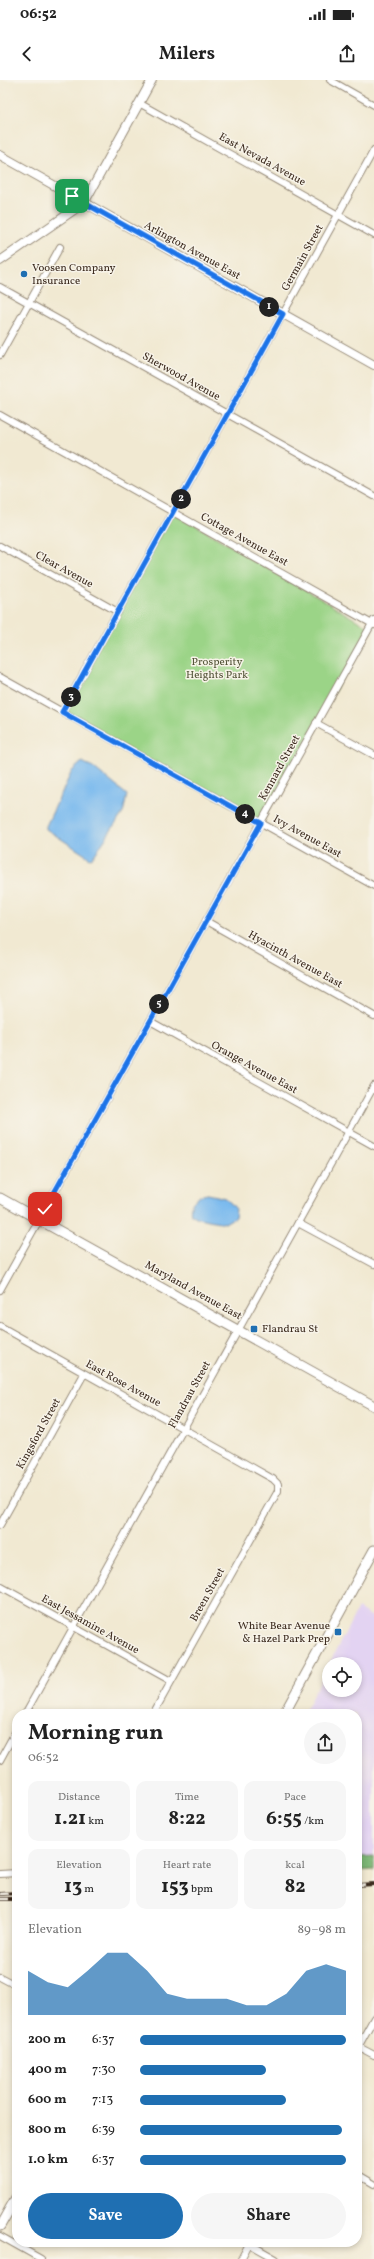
<!DOCTYPE html>
<meta charset="utf-8">
<style>
:root{--surface:#fff;--page:#f6f6f6;--text:#222;--muted:#767676;--accent:#1f6fb2}
body{margin:0;font-family:Vollkorn,serif;background:var(--page);color:var(--text);height:100vh;display:flex;flex-direction:column;font-size:15px;white-space:nowrap}
*{box-sizing:border-box;margin:0}
p{font-size:13px;color:var(--muted)}
.icon{flex:none;width:22px;height:22px;fill:none;stroke:currentColor;stroke-width:2;stroke-linecap:round;stroke-linejoin:round}
.map{position:relative;flex:1;overflow:hidden}
.drawer{position:absolute;left:12px;top:1629px;width:350px;height:538px;display:flex;flex-direction:column;background:var(--surface);border-radius:16px;box-shadow:0 2px 6px #0003}
.drawer>*{flex:none}
.tools{position:absolute;left:322px;top:1577px;display:grid;gap:8px}
.tools a{display:grid;place-items:center;width:40px;height:40px;border-radius:50%;background:var(--surface);box-shadow:0 2px 6px #0003;font-size:20px}
.pin{position:absolute;display:grid;place-items:center;width:34px;height:34px;color:#fff;margin:-17px;border-radius:8px;box-shadow:0 2px 6px #0006}
.km{position:absolute;width:20px;height:20px;margin:-10px;border-radius:50%;background:#222;color:#fff;font-size:11px;line-height:20px;text-align:center}
.round{display:grid;place-items:center;flex:none;width:42px;height:42px;border-radius:21px;background:var(--page)}
.summary{display:flex;align-items:center;justify-content:space-between;height:68px;padding:0 16px}
h1{font-size:22px;font-weight:700;line-height:30px}
.metrics{display:grid;grid-template-columns:repeat(3,1fr);gap:6px;height:68px;padding:4px 16px}
.metrics div{display:grid;align-content:center;border-radius:10px;background:var(--page);text-align:center}
.metrics b{font-size:20px;font-weight:700}
.metrics small{font-size:11px;font-weight:400}
.metrics p{font-size:11px}
.chart{height:112px;padding:8px 16px}
.chart p{display:flex;justify-content:space-between}
.chart svg{width:100%;height:72px;margin-top:4px;fill:var(--accent);opacity:.7}
.button{display:flex;gap:8px;margin-top:auto;padding:8px 16px}
.button a{flex:1;height:46px;border-radius:24px;background:var(--accent);color:#fff;font-size:16px;font-weight:700;line-height:46px;text-align:center}
.button a+a{background:var(--page);color:var(--text)}
ul{padding:0 16px;list-style:none;font-size:13px}
li{display:grid;grid-template-columns:64px 48px 1fr;align-items:center;height:30px}
li i{height:10px;border-radius:5px;background:var(--accent)}
.status{display:flex;justify-content:space-between;align-items:center;height:28px;padding:0 20px;background:var(--surface);direction:ltr}
.status svg{height:11px;fill:currentColor}
header{display:flex;justify-content:space-between;align-items:center;height:52px;padding:0 16px;background:var(--surface);font-size:18px;font-weight:700}
.map>svg:first-child{display:block}
</style>
<div class="status"><b>06:52</b><svg viewBox="0 0 49 12"><path d="M0 12V9h3v3zM5 12V6h3v6zM10 12V3h3v9zM15 12V0h3v12zM26 1h20v11H26zM47 4h2v5h-2z"/></svg></div>
<header><svg class="icon" aria-label="back" viewBox="0 0 24 24"><path d="M15 5l-7 7 7 7"/></svg>Milers<svg class="icon" aria-label="share" viewBox="0 0 24 24"><path d="M12 15V3M7 8l5-5 5 5M5 13v7h14v-7"/></svg></header>
<div class="map">
<svg width="374" height="2179" viewBox="0 0 374 2179">
<rect width="100%" height="100%" fill="#f7f3e8"/>
<filter id="ink" filterUnits="userSpaceOnUse"><feTurbulence type="fractalNoise" baseFrequency=".025" numOctaves="2"/><feDisplacementMap in="SourceGraphic" scale="8" xChannelSelector="R" yChannelSelector="G"/><feConvolveMatrix kernelMatrix="1 2 1 2 8 2 1 2 1" color-interpolation-filters="sRGB"/></filter>
<filter id="wash" filterUnits="userSpaceOnUse"><feTurbulence type="fractalNoise" baseFrequency=".012" numOctaves="4" result="noise"/><feDisplacementMap in="SourceGraphic" scale="16" xChannelSelector="R" yChannelSelector="G"/><feGaussianBlur stdDeviation="0.9" result="paint"/><feColorMatrix in="noise" values="0 0 0 0 0 0 0 0 0 0 0 0 0 0 0 0 0 1.4 0 .05"/><feComposite in="paint" operator="in"/></filter>
<g filter="url(#wash)">
<rect width="100%" height="100%" fill="#f1e9d2"/>
<path fill="#e3d3f2" fill-rule="evenodd" d="M358 1528 374 1538V1776L357 1777V1634H303ZM329 1584H355V1610H329Z"/>
<path fill="#9bd487" stroke="#6b7f52" d="M173 432 370 548 261 743 62 632Z"/>
<path fill="#7cb674" stroke="#5c7049" d="M374 1776V1790L357 1791V1777Z"/>
<g fill="#7abaee" stroke="#5a7286">
<path d="M82 682 93 687 127 715 123 733 93 777 90 778 46 749V746L72 691Z"/>
<path d="M208 1114 226 1118 236 1129 235 1137 225 1143 198 1138 191 1134C188 1123 198 1115 208 1114Z"/>
</g>
</g>
<g filter="url(#ink)">
<g fill="none" stroke-linecap="round" stroke-linejoin="round">
<g stroke="#968a78" stroke-width="8">
<g id="minor">
<path d="M330 0 374 25"/>
<path d="M139 23 374 155"/>
<path d="M0 207 374 416"/>
<path d="M0 275 60 167"/>
<path d="M0 335 374 545"/>
<path d="M0 466 118 532"/>
<path d="M0 597 374 806"/>
<path d="M62 632 374 70"/>
<path d="M316 643 374 675"/>
<path d="M206 841 374 936"/>
<path d="M150 941 374 1066"/>
<path d="M298 1143 374 1184"/>
<path d="M0 1210 374 540"/>
<path d="M0 1246 273 1399 278 1404V1411L153 1634"/>
<path d="M0 1445 84 1294"/>
<path d="M0 1506 171 1601"/>
<path d="M25 1634 374 1006"/>
<path d="M0 1680 17 1649"/>
<path d="M0 1794 17 1793"/>
<path d="M0 1897 17 1906"/>
<path d="M357 1966 374 1975"/>
<path d="M357 1969 374 1938"/>
<path d="M357 2094 374 2104"/>
<path d="M0 2156 41 2179"/>
<path d="M246 2162 276 2179"/>
<path d="M241 2179 250 2162"/>
</g>
</g>
<g stroke="#968a78" stroke-width="10">
<g id="tertiary">
<path d="M0 75 374 285"/>
<path d="M0 181 84 123 152 0"/>
</g>
</g>
<g stroke="#968a78" stroke-width="11">
<g id="secondary">
<path d="M0 1118 374 1326"/>
<path d="M284 1634 374 1470"/>
<path d="M0 2146 17 2116"/>
</g>
</g>
<use href="#minor" stroke="#fff" stroke-width="6"/>
<use href="#tertiary" stroke="#fff" stroke-width="8"/>
<use href="#secondary" stroke="#fff" stroke-width="9"/>
<g stroke="#3b2a1e" stroke-width="4">
<g id="rail">
<path d="M357 1805 374 1804"/>
<path d="M0 1814 17 1813"/>
<path d="M0 1819H17"/>
</g>
</g>
<use href="#rail" stroke="#f7f3e8" stroke-width="2.5" stroke-dasharray="8" stroke-linecap="butt"/>
</g>
</g>
<g fill="none" stroke-linecap="round" stroke-linejoin="round" filter="url(#ink)">
<g stroke="#fff" stroke-width="8">
<path id="route" d="M45 1129 261 743 62 632 283 234 72 116"/>
</g>
<use href="#route" stroke="#1a73e8" stroke-width="5"/>
</g>
<g fill="#1f6fb2" stroke="#f7f3e8" stroke-width="1.5">
<circle cx="24" cy="194" r="4"/>
<rect x="250" y="1245" width="8" height="8" rx="2"/>
<rect x="334" y="1548" width="8" height="8" rx="2"/>
</g>
<g text-anchor="middle" dominant-baseline="central" stroke-width="3" stroke-linejoin="round" paint-order="stroke">
<g font-size="11" fill="#3b2a1e" stroke="#f7f3e8">
<text transform="translate(262 80) rotate(29)">East Nevada Avenue</text>
<text transform="translate(192 171) rotate(29)">Arlington Avenue East</text>
<text transform="translate(303 178) rotate(-61)">Germain Street</text>
<text transform="translate(181 297) rotate(29)">Sherwood Avenue</text>
<text transform="translate(244 460) rotate(29)">Cottage Avenue East</text>
<text transform="translate(64 490) rotate(29)">Clear Avenue</text>
<text transform="translate(280 688) rotate(-61)">Kennard Street</text>
<text transform="translate(307 757) rotate(29)">Ivy Avenue East</text>
<text transform="translate(295 880) rotate(29)">Hyacinth Avenue East</text>
<text transform="translate(254 988) rotate(29)">Orange Avenue East</text>
<text transform="translate(193 1211) rotate(29)">Maryland Avenue East</text>
<text transform="translate(123 1304) rotate(29)">East Rose Avenue</text>
<text transform="translate(190 1315) rotate(-61)">Flandrau Street</text>
<text transform="translate(39 1354) rotate(-61)">Kingsford Street</text>
<text transform="translate(208 1515) rotate(-61)">Breen Street</text>
<text transform="translate(90 1545) rotate(29)">East Jessamine Avenue</text>
</g>
<g font-size="11" fill="#3b2a1e" stroke="#f7f3e8" text-anchor="start">
<text x="32" y="188">Voosen Company<tspan x="32" dy="13">Insurance</tspan></text>
<text x="262" y="1249">Flandrau St</text>
<text x="330" y="1546" text-anchor="end">White Bear Avenue<tspan x="330" dy="13">&amp; Hazel Park Prep</tspan></text>
</g>
<g font-size="11" fill="#535438" stroke="#f7f3e8">
<text x="217" y="582">Prosperity<tspan x="217" dy="13">Heights Park</tspan></text>
</g>
</g>
</svg>
<div class="tools">
<a><svg class="icon" aria-label="locate" viewBox="0 0 24 24"><circle cx="12" cy="12" r="6"/><path d="M12 2v4M12 18v4M2 12h4M18 12h4"/></svg></a>
</div>
<div class="pin" style="left:72px;top:116px;background:#1e9e55"><svg class="icon" aria-label="arrive" viewBox="0 0 24 24"><path d="M6 21V4h12l-3 4 3 4H6"/></svg></div>
<div class="pin" style="left:45px;top:1129px;background:#d93025"><svg class="icon" aria-label="check" viewBox="0 0 24 24"><path d="M5 12l5 5 9-10"/></svg></div>
<b class="km" style="left:269px;top:227px">1</b>
<b class="km" style="left:181px;top:419px">2</b>
<b class="km" style="left:71px;top:617px">3</b>
<b class="km" style="left:245px;top:734px">4</b>
<b class="km" style="left:159px;top:924px">5</b>
<section class="drawer">
<div class="summary"><div><h1>Morning run</h1><p>06:52</p></div><a class="round"><svg class="icon" aria-label="share" viewBox="0 0 24 24"><path d="M12 15V3M7 8l5-5 5 5M5 13v7h14v-7"/></svg></a></div>
<div class="metrics">
<div><p>Distance</p><b>1.21<small> km</small></b></div>
<div><p>Time</p><b>8:22</b></div>
<div><p>Pace</p><b>6:55<small> /km</small></b></div>
</div>
<div class="metrics">
<div><p>Elevation</p><b>13<small> m</small></b></div>
<div><p>Heart rate</p><b>153<small> bpm</small></b></div>
<div><p>kcal</p><b>82</b></div>
</div>
<div class="chart"><p><span>Elevation</span>89–98 m</p>
<svg viewBox="0 0 160 44" preserveAspectRatio="none"><path d="M0 44V17L10 24L20 27L30 17L40 6L50 6L60 17L70 31L80 34L90 34L100 34L110 38L120 38L130 31L140 17L150 13L160 17V44z"/></svg>
</div>
<ul>
<li><b>200 m</b>6:37<i style="width:100%"></i></li>
<li><b>400 m</b>7:30<i style="width:61%"></i></li>
<li><b>600 m</b>7:13<i style="width:71%"></i></li>
<li><b>800 m</b>6:39<i style="width:98%"></i></li>
<li><b>1.0 km</b>6:37<i style="width:100%"></i></li>
</ul>
<div class="button"><a>Save</a><a>Share</a></div>
</section>
</div>
